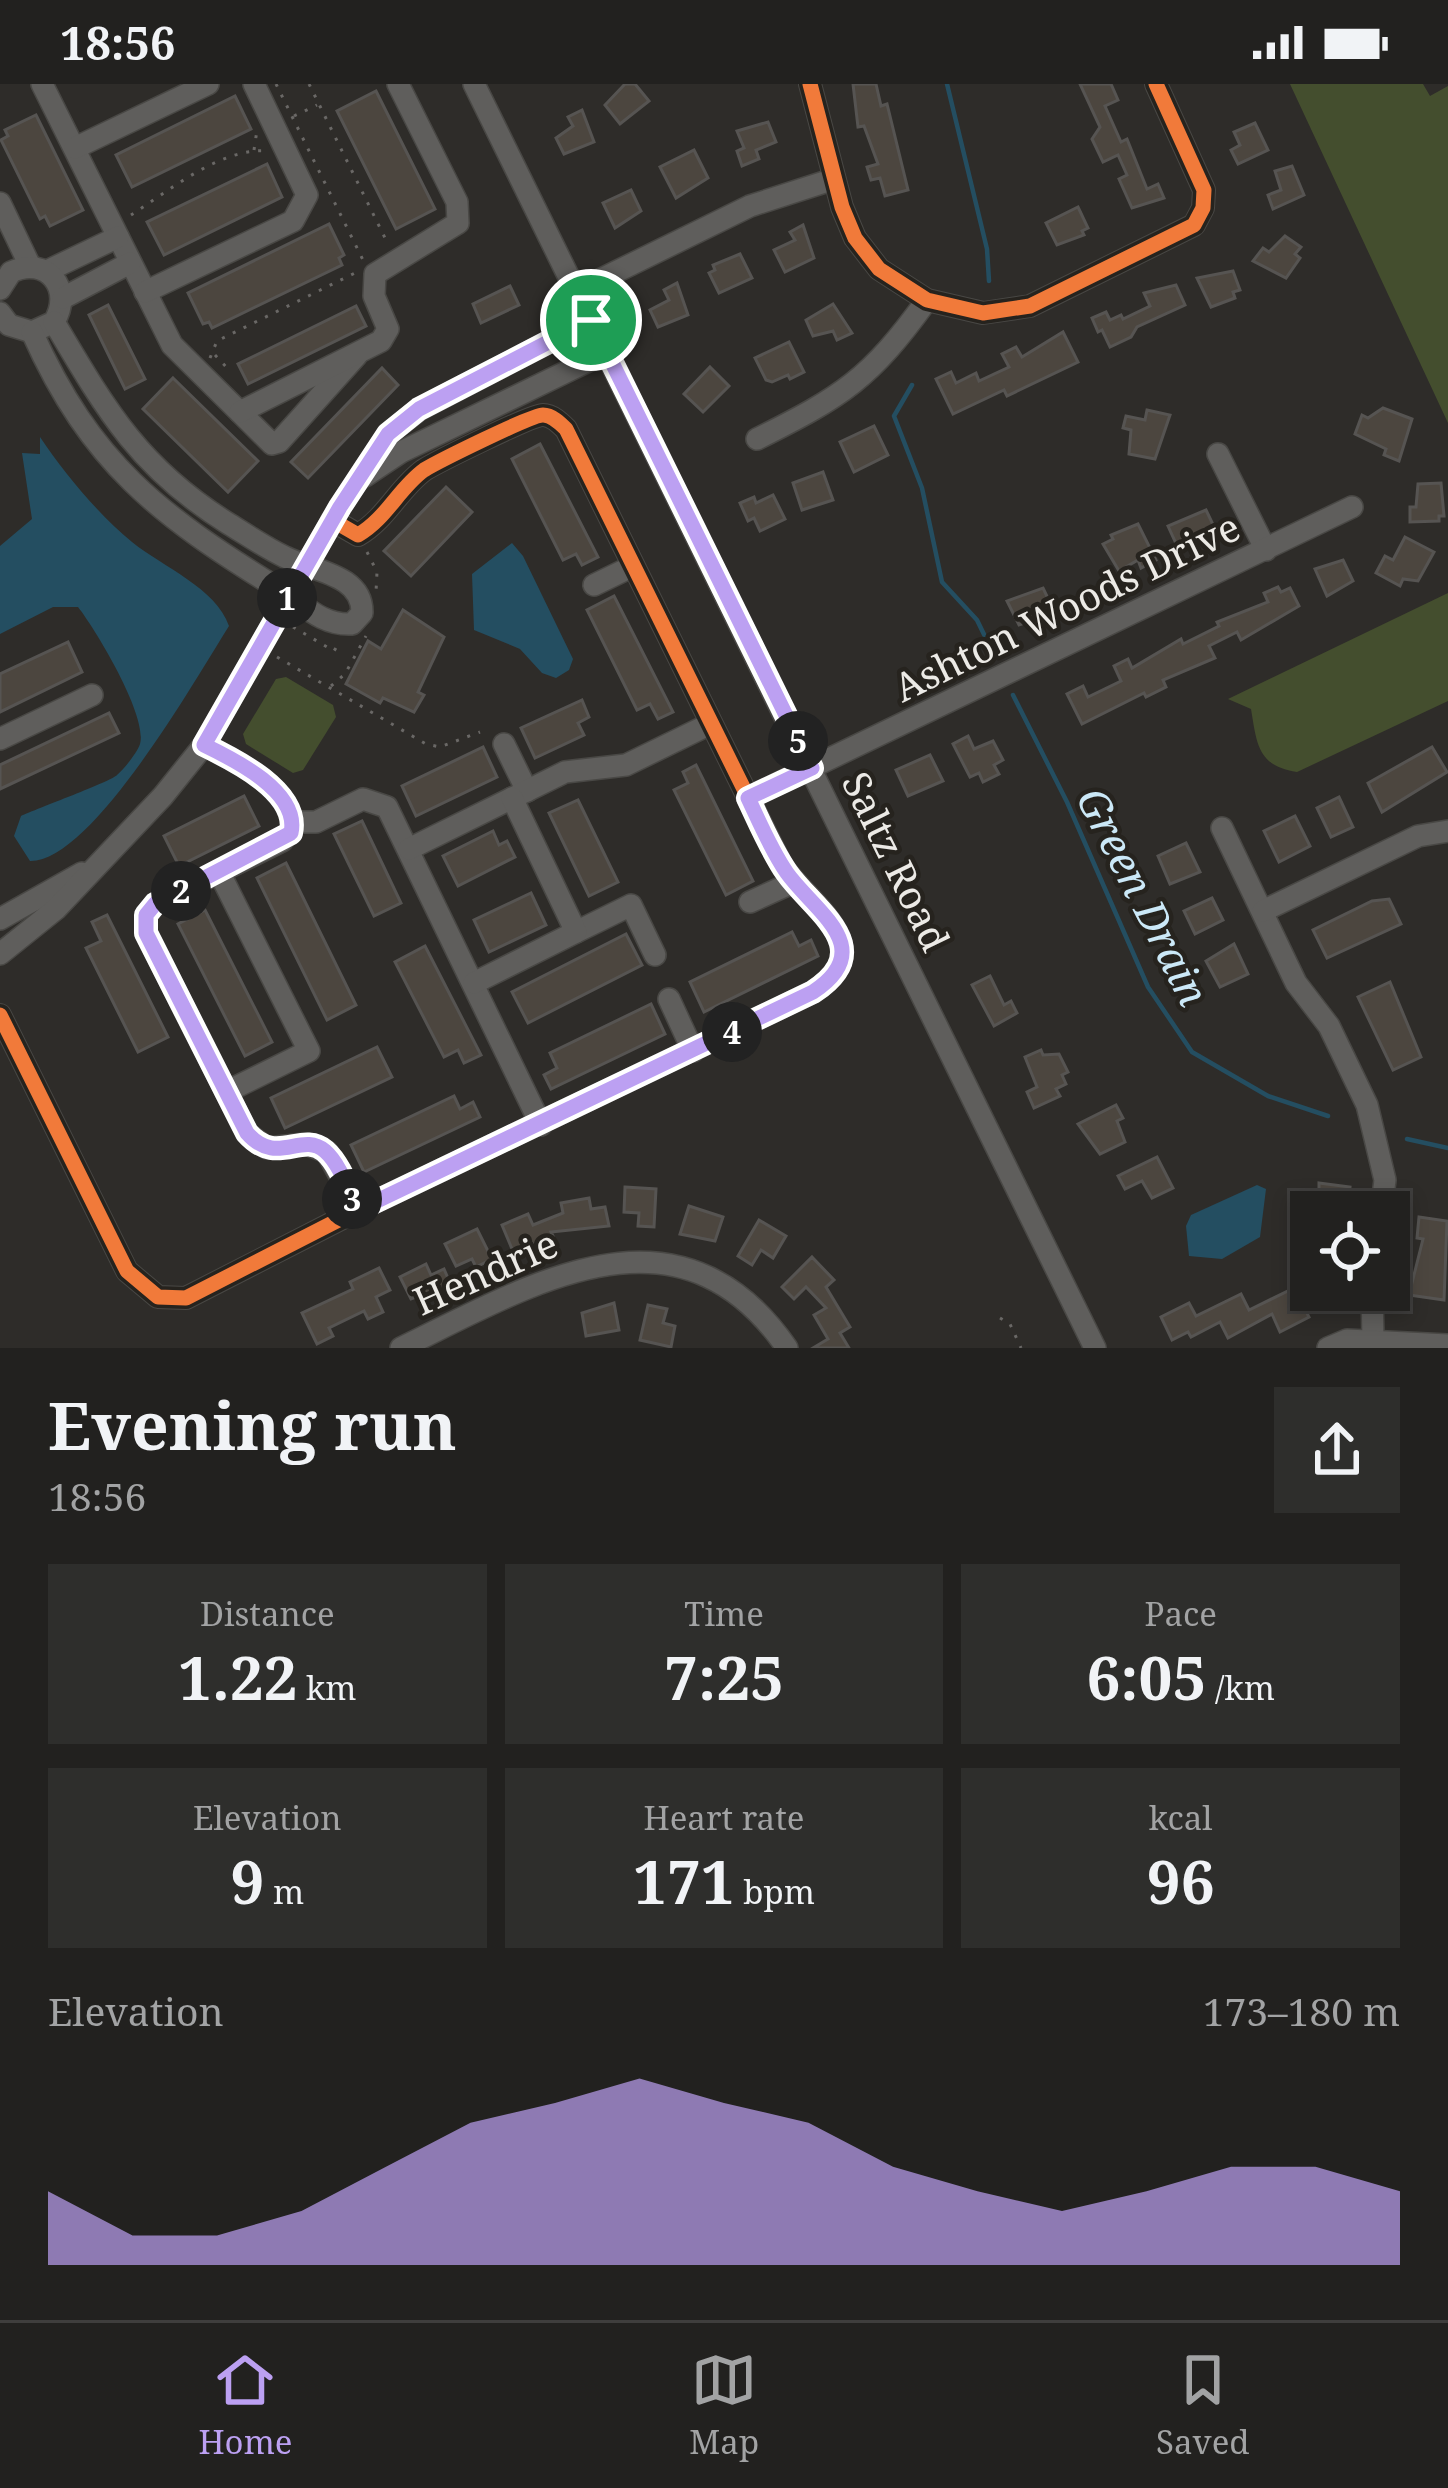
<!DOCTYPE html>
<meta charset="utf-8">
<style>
:root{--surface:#22211f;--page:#2e2e2c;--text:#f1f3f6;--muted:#a2a3a4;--line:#3f3e3d;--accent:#bca0f2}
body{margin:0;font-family:"Noto Serif",serif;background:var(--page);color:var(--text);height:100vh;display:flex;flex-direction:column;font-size:45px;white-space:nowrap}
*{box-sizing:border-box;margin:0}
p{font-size:39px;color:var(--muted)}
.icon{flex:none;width:66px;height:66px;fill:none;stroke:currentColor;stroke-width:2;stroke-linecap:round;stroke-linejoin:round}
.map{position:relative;height:1264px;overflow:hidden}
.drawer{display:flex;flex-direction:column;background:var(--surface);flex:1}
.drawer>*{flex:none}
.tools{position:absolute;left:1290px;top:1107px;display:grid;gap:24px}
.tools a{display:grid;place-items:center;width:120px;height:120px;border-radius:0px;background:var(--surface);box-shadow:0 6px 18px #0003,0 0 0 3px var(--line);font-size:60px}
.pin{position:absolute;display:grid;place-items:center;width:102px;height:102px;color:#fff;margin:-51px;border:6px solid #fff;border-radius:50%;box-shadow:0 3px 12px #0007}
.km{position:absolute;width:60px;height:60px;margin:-30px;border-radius:50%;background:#222;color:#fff;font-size:33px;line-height:60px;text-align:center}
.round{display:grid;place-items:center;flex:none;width:126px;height:126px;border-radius:0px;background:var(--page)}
.summary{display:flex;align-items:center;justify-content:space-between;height:204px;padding:0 48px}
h1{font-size:66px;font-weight:700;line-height:90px}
.metrics{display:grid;grid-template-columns:repeat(3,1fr);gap:18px;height:204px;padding:12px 48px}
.metrics div{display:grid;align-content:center;border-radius:0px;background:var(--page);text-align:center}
.metrics b{font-size:60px;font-weight:700}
.metrics small{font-size:33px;font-weight:400}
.metrics p{font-size:33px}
.chart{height:336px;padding:24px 48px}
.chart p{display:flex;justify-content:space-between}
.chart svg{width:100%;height:216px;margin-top:12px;fill:var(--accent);opacity:.7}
.status{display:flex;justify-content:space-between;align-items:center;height:84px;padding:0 60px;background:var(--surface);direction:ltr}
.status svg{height:33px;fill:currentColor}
.tab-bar{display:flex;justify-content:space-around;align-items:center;height:168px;border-top:3px solid var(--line);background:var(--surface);font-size:33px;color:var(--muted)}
.tab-bar a{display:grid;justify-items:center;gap:6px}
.tab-bar .selected{color:var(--accent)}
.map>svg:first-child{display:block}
</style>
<div class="status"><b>18:56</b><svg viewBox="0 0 49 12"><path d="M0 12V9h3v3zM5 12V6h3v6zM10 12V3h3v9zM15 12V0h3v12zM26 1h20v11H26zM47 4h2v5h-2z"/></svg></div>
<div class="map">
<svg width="1448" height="1264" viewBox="0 0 1448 1264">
<rect width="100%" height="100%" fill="#2e2c29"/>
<g fill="#444e2e">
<path d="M1290 0H1423L1430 12 1448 2V339Z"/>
<path d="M1448 509V617L1297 688C1258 682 1257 661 1251 625L1228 615Z"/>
<path d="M286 593 333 621 336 633 303 686 293 689 246 660 243 650 276 595Z"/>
</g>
<g fill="#244e61">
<path d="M40 353C64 389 98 430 132 458 163 483 216 504 229 542 196 594 92 778 30 777L14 752 21 732C36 725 112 697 117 691 124 685 137 669 140 660 148 632 96 546 78 523H53L0 550V462L32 435 22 369 40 370Z"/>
<path d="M512 459 523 472 573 575 569 586 556 594 542 589 520 565 474 546 472 490Z"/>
<path d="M1257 1101 1266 1105 1260 1153 1222 1175 1189 1172 1186 1142 1191 1131Z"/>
</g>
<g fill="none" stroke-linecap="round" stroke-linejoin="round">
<g stroke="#244e61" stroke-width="4.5">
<path d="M947 0 987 165 989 197"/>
<path d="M912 301 894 332 922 404 942 498 977 536 995 573"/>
<path d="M1013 611 1067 718 1148 903 1192 968 1268 1012 1328 1032"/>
<path d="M1407 1055 1448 1064"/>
</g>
</g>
<g fill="#4c463f" stroke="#565452" stroke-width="3">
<path d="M625 0H635L649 17 620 40 605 21Z"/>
<path d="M853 0H876L881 22 887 20 908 106 885 112 880 94 871 96 867 83 878 80 864 42 858 43Z"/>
<path d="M1080 0H1111L1118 16 1105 22 1121 58 1127 55 1147 105 1158 100 1164 114 1132 124 1119 95 1127 91 1118 71 1103 78 1092 55 1100 43Z"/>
<path d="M376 7 435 125 396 145 337 27Z"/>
<path d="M235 12 251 45 132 103 116 71Z"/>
<path d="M582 26 594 58 564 70 556 54 573 42 568 33Z"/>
<path d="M36 31 83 126 50 142 45 132 40 135 1 56 8 52 5 46Z"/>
<path d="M768 38 776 58 756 66 759 75 742 82 737 67 744 64 737 47Z"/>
<path d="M1255 39 1268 66 1238 80 1231 66 1240 61 1234 48Z"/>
<path d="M694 66 708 94 676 114 660 83Z"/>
<path d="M267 80 282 113 164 171 147 138Z"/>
<path d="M1292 82 1304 111 1273 125 1268 111 1281 106 1275 87Z"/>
<path d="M631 106 641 127 615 144 603 119Z"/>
<path d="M1078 123 1088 144 1082 147 1084 151 1057 161 1046 139Z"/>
<path d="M329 140 344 171 339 174 342 181 212 244 209 238 203 240 188 209Z"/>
<path d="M803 141 814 174 785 188 774 166 795 156 790 148Z"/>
<path d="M1285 152 1301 163 1295 170 1300 174 1286 194 1253 177 1263 164 1269 168Z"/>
<path d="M740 170 752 194 719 209 709 189 715 186 713 181Z"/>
<path d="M1233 187 1240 206 1233 208 1235 214 1211 223 1197 194Z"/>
<path d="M677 199 688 231 658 243 650 226 669 216 664 206Z"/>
<path d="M1176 201 1185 221 1137 243 1131 253 1110 263 1102 246 1098 248 1092 234 1106 228 1110 236 1121 231 1123 235 1150 222 1144 209Z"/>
<path d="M510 202 519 221 481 239 473 220Z"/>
<path d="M833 220 852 249 837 256 833 247 813 252 806 236Z"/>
<path d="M108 221 145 295 125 305 89 231Z"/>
<path d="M356 222 366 242 248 300 238 280Z"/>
<path d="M1063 248 1078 278 1007 312 1004 306 953 330 936 295 951 288 956 299 976 289 979 297 1009 283 1002 270 1016 263 1022 273Z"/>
<path d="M789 258 804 288 790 295 788 291 772 298 766 296 755 274Z"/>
<path d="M710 283 729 302 703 328 684 310Z"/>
<path d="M382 284 398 301 308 394 291 378Z"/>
<path d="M173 294 258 377 228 408 143 325Z"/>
<path d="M1383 324 1412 335 1399 377 1384 371 1386 365 1355 350 1362 331 1368 334Z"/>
<path d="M1147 326 1170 331 1155 375 1129 370 1131 346 1123 344 1126 332 1145 336Z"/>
<path d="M874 342 888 371 854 388 840 358Z"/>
<path d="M540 360 598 473 582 481 576 470 563 476 512 375Z"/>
<path d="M823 388 833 416 802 426 793 399Z"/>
<path d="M1441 399 1444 432H1439V437L1410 438V423H1416L1418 400Z"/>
<path d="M446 403 472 428 411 492 384 467Z"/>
<path d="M773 411 785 435 760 447 754 434 748 437 740 419 754 413 756 419Z"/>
<path d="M1206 426 1218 451 1179 466 1168 442Z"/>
<path d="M1138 440 1156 476 1141 484 1138 476 1119 487 1103 460 1113 455 1111 451Z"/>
<path d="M1405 453 1434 468 1418 497 1403 495 1400 502 1376 489 1385 472 1393 476Z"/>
<path d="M1343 476 1353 497 1327 512 1315 485Z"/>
<path d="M1278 503 1281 508 1290 504 1299 522 1241 556 1237 548 1209 562 1215 574 1163 596 1166 603 1146 613 1144 609 1082 640 1067 610 1083 602 1088 613 1121 597 1114 582 1128 575 1132 584 1181 555 1183 560 1219 542 1217 538 1268 518 1264 509Z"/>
<path d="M1043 504 1055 529 1019 541 1007 517Z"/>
<path d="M614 512 673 628 658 635 650 620 637 626 587 526Z"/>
<path d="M403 526 444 553 418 608 424 611 414 628 383 614 380 619 346 600 368 557 381 565Z"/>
<path d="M68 558 82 588 0 628V590Z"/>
<path d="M582 616 589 633 578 639 584 651 535 674 521 644Z"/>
<path d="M109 629 119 649 0 705V681Z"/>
<path d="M968 652 974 665 993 657 1003 676 994 681 999 690 983 698 979 689 970 693 953 660Z"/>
<path d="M483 663 497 693 416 732 402 702Z"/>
<path d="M1432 663 1447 688 1382 728 1368 699Z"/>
<path d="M930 671 943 697 908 712 896 686Z"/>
<path d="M696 681 753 797 726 811 674 706 688 699 683 688Z"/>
<path d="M244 712 259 742 179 782 164 752Z"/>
<path d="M1339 713 1353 743 1331 753 1317 724Z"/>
<path d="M578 716 618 798 589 812 549 729Z"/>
<path d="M1295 732 1310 762 1279 778 1264 747Z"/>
<path d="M362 737 401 819 374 832 334 750Z"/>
<path d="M493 747 499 761 507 757 515 773 458 802 443 772Z"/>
<path d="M1186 759 1200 788 1170 800 1158 772Z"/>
<path d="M286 779 356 921 327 936 257 794Z"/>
<path d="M531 809 546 841 489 868 474 836Z"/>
<path d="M1212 814 1223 836 1195 850 1184 827Z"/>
<path d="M1389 815 1401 840 1327 874 1313 846 1372 817Z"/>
<path d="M205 826 272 958 245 972 178 840Z"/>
<path d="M107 831 168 953 138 968 86 864 101 857 92 838Z"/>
<path d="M792 848 799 862 811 856 818 872 704 928 690 898Z"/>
<path d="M626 850 642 881 528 939 512 908Z"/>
<path d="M1234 860 1248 890 1220 903 1206 877Z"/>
<path d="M425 862 481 971 464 979 458 966 444 973 395 878Z"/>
<path d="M990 892 1004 921 1011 917 1017 929 994 942 972 901Z"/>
<path d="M1390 898 1421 973 1393 986 1358 913Z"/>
<path d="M651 920 665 950 551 1005 544 991 557 984 550 969Z"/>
<path d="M377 963 392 993 285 1044 271 1014Z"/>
<path d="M1041 966 1043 971 1059 970 1068 988 1062 991 1066 1000 1056 1005 1060 1012 1034 1024 1027 1008 1037 1003 1025 973Z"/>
<path d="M454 1012 460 1025 473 1018 480 1033 364 1088 351 1061Z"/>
<path d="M1116 1021 1123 1034 1117 1037 1125 1058 1100 1070 1078 1040Z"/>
<path d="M1157 1073 1173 1104 1152 1114 1142 1097 1125 1105 1118 1092Z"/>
<path d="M1319 1099 1350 1103 1347 1128H1319Z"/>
<path d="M625 1103 656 1105 654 1143 638 1142 639 1129 624 1128Z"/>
<path d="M589 1114 591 1125 605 1123 609 1142 551 1148 553 1152 538 1159 512 1165 502 1141 528 1130 533 1141 563 1129 561 1119Z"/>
<path d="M689 1122 723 1133 715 1157 680 1150Z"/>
<path d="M1419 1133 1447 1137 1444 1216 1409 1211 1423 1155 1417 1154Z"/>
<path d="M759 1136 786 1152 773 1174 761 1166 752 1181 738 1172Z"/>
<path d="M477 1145 492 1175 476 1183 472 1175 456 1182 445 1160Z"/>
<path d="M812 1173 834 1196 826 1203 850 1243 840 1249 849 1264H813L828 1255 814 1231 826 1224 806 1203 794 1215 782 1203Z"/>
<path d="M426 1180 431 1191 444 1185 451 1201 411 1215 400 1193Z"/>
<path d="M379 1184 390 1206 376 1213 383 1228 368 1235 364 1227 329 1244 333 1252 317 1260 302 1229 353 1205 350 1198Z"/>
<path d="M1294 1204 1309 1233 1280 1248 1272 1230 1228 1254 1220 1238 1191 1253 1188 1248 1172 1256 1161 1233 1189 1219 1196 1232 1241 1210 1249 1226Z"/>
<path d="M614 1219 619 1246 586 1252 582 1229Z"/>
<path d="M648 1221 667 1225 663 1239 675 1242 671 1263 640 1256Z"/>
</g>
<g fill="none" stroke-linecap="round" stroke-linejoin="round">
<g stroke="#494845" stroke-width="24">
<g id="minor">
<path d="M42 0 172 261 272 360 279 358 357 271"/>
<path d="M474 0 1095 1264"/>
<path d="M810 0 842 123 855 154 879 185 927 216 983 229 1030 222 1194 141 1203 124 1204 106 1156 0"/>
<path d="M75 64 208 0"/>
<path d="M0 119 30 182"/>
<path d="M47 187 118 153"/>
<path d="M0 205 11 188C47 171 74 205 54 238L32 248 9 241 0 229"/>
<path d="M577 207 750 122 834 95"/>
<path d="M145 208 293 137 307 111 254 0"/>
<path d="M63 214 130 179"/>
<path d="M32 248C91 380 159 431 279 505 303 520 322 542 352 540L362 529C363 490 312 487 285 473 266 464 247 451 229 440 139 384 106 326 54 238"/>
<path d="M240 328 381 257 388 245 374 212 375 190 458 139 457 118 398 0"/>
<path d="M757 355C843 312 870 295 927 216"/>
<path d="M1218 370 1266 466"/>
<path d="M365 392 401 368 607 268"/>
<path d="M594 501 633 482"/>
<path d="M0 655 92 611"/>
<path d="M504 660 527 707"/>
<path d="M204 661C235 676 294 705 292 745L282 757 155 820 146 831V849L247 1049 267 1064 306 1060 327 1068 358 1126"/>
<path d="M748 714 1352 423"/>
<path d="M293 738H316L363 715 387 723 541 1041"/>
<path d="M1222 744 1296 899 1329 942 1367 1021 1385 1096 1381 1128"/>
<path d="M409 765 565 688 626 681 710 640"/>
<path d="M219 788 309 967 226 1008"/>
<path d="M750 818 794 798"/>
<path d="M1263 827 1418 752 1448 747"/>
<path d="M0 835 82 789"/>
<path d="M576 848 631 821 655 871"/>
<path d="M0 870 56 825 163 712 204 661 340 423 388 350 420 325 591 236"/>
<path d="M474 899 576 848 512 714"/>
<path d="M669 915 693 967"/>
<path d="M0 931 127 1187 158 1213 186 1214 358 1126 813 908C882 864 809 820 782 782L566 345C560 339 552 331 543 331 531 331 437 378 424 386 399 404 386 435 358 451L332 436"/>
<path d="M1372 1206 1373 1256"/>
<path d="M401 1264C529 1202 679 1107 787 1264"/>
<path d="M1328 1264 1347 1256 1448 1261"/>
</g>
</g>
<g stroke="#6a6866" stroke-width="3" stroke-dasharray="3 9" stroke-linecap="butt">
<path d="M276 0 363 176"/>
<path d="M309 0 388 160"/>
<path d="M294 32 317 21"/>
<path d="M254 66 257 46"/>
<path d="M131 131C169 107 221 63 268 67"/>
<path d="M215 271 231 288"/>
<path d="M210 274 217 257 359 187"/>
<path d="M367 468 377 488 376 508"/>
<path d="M293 543 334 567 339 559"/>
<path d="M277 573 426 660 440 663 480 648"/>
<path d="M331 602 345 590 366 552"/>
<path d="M1000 1234 1010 1240 1021 1264"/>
</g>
<use href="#minor" stroke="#5f5e5c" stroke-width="21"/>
<g stroke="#26231e" stroke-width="22">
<g id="cycleway">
<path d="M810 0 842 123 855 154 879 185 927 216 983 229 1030 222 1194 141 1203 124 1204 106 1156 0"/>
<path d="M0 931 127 1187 158 1213 186 1214 358 1126 813 908C882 864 809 820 782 782L566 345C560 339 552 331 543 331 531 331 437 378 424 386 399 404 386 435 358 451L332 436"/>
</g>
</g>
<use href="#cycleway" stroke="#f17a3a" stroke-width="15"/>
</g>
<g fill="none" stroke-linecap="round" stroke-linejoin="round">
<g stroke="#fff" stroke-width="24">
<path id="route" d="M591 236 812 684 748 714C760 739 771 766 787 789 814 827 880 864 813 908L358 1126C349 1108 340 1080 325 1067 301 1047 277 1083 247 1049L146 849V831L155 820 291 749C300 708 235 676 204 661L340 423 388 350 419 325Z"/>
</g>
<use href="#route" stroke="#bca0f2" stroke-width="15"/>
</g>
<g text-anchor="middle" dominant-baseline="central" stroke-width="9" stroke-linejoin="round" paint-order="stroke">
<g font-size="39" fill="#eceae6" stroke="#26231e">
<text transform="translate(1066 522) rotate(-26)">Ashton Woods Drive</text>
<text transform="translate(897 777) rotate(64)">Saltz Road</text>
<text transform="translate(485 1187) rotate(-24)">Hendrie</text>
</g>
<g font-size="42" font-style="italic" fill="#cbe8f7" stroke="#26231e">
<text transform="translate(1144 812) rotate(63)">Green Drain</text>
</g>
</g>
</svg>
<div class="tools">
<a><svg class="icon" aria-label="locate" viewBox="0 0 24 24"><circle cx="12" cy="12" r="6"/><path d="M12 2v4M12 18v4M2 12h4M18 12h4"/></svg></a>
</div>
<div class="pin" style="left:591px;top:236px;background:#1e9e55"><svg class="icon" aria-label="arrive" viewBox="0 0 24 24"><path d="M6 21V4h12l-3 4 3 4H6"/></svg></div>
<b class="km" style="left:287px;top:514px">1</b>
<b class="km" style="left:181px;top:807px">2</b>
<b class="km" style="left:352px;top:1115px">3</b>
<b class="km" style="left:732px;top:948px">4</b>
<b class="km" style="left:798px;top:657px">5</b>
</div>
<section class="drawer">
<div class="summary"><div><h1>Evening run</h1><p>18:56</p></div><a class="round"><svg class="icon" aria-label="share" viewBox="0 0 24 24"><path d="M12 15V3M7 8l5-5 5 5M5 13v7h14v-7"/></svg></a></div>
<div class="metrics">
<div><p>Distance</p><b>1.22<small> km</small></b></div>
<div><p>Time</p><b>7:25</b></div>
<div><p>Pace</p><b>6:05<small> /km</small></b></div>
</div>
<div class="metrics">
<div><p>Elevation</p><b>9<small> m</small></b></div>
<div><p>Heart rate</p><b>171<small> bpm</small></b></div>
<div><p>kcal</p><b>96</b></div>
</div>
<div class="chart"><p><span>Elevation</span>173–180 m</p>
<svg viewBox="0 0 160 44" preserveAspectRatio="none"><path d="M0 44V29L10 38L20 38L30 33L40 24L50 15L60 11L70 6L80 11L90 15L100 24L110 29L120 33L130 29L140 24L150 24L160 29V44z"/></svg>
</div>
</section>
<nav class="tab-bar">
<a class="selected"><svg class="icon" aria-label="home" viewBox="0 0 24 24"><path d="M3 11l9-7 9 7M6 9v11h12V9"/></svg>Home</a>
<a><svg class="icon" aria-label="map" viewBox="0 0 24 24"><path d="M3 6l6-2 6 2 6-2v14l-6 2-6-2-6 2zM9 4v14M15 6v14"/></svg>Map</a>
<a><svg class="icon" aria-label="saved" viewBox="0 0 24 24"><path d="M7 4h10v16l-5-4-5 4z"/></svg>Saved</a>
</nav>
